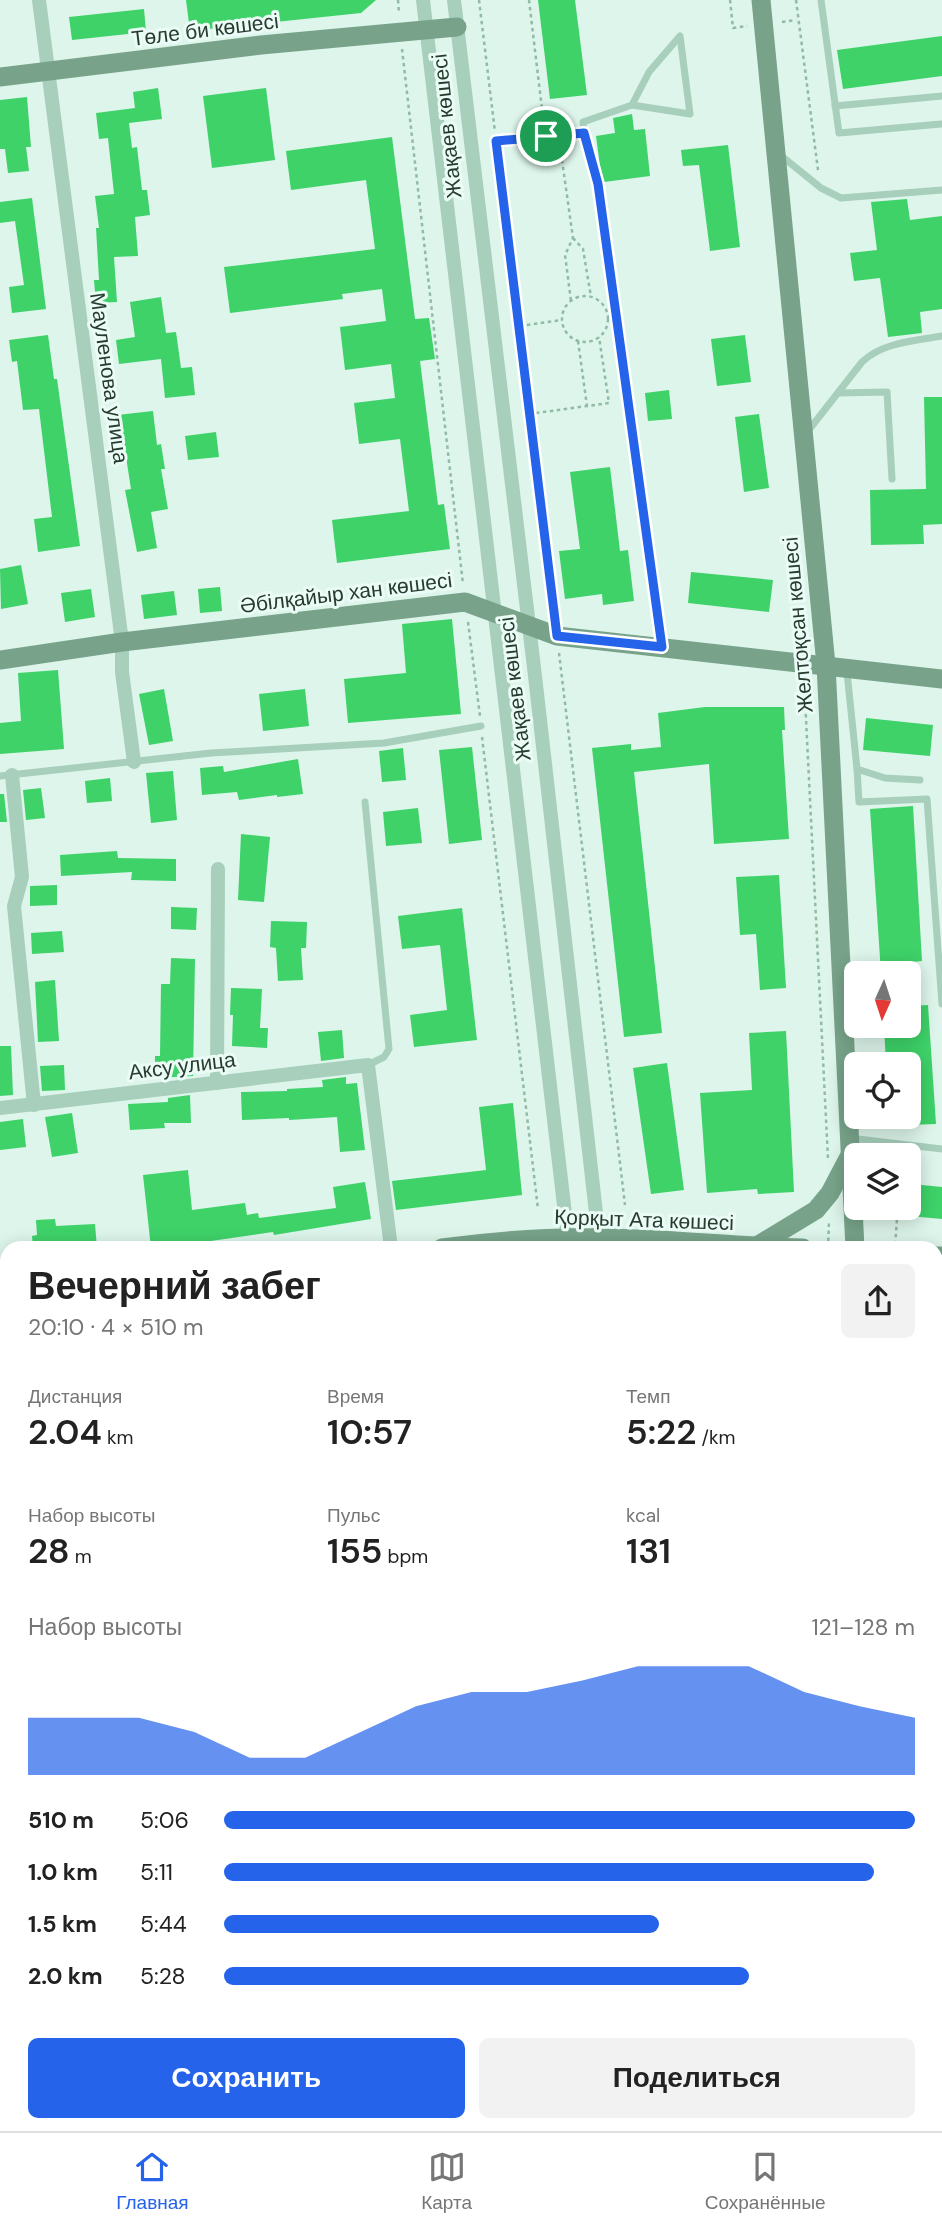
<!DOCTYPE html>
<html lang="ru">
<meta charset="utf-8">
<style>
:root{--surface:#fff;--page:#f2f2f2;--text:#222;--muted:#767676;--line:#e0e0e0;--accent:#2563eb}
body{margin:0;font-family:"DM Sans",sans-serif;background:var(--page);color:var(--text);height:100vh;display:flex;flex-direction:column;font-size:26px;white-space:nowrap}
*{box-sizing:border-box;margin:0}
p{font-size:23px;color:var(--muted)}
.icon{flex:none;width:38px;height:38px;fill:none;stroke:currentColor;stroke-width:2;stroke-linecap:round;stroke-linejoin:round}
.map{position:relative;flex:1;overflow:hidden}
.sheet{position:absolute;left:0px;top:1241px;width:943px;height:891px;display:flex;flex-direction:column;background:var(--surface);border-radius:21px 21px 0 0;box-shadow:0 4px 18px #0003}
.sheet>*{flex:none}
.needle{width:46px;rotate:183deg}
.controls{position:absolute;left:844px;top:961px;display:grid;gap:14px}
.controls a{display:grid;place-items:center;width:77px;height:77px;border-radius:10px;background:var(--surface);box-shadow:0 4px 18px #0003;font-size:35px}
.pin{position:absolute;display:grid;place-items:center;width:60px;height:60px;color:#fff;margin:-30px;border:4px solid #fff;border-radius:50%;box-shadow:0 2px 7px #0007}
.round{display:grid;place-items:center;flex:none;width:74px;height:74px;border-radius:10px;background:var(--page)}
.head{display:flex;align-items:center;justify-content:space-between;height:119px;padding:0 28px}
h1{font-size:38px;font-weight:600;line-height:52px}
.metrics{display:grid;grid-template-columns:repeat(3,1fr);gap:10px;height:119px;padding:7px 28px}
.metrics div{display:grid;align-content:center}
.metrics b{font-size:35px;font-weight:600}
.metrics small{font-size:19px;font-weight:400}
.metrics p{font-size:19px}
.chart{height:196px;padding:14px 28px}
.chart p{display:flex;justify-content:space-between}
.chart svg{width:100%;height:126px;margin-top:7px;fill:var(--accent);opacity:.7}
.action{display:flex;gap:14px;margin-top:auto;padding:14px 28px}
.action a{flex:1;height:80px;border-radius:10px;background:var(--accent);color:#fff;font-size:28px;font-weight:600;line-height:80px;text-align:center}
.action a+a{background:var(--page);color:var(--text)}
ul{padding:0 28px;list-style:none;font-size:23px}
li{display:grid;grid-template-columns:112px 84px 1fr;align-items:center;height:52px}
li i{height:18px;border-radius:9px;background:var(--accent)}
.dock{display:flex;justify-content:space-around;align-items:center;height:98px;border-top:2px solid var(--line);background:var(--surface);font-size:19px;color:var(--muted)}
.dock a{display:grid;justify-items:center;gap:4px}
.dock .active{color:var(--accent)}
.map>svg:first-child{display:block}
</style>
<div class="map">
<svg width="942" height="2131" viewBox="0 0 942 2131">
<defs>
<pattern id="plaza-grid" width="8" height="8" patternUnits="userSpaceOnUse" patternTransform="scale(1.75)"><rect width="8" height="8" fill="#c3eedd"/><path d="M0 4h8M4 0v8" fill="none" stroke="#a8cdbe"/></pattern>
</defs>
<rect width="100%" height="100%" fill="#ddf5eb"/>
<path fill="url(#plaza-grid)" d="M343 2125V2124L779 2125 722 2131H344Z"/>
<g fill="#3ed269">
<path d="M186 0H376L361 13 190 31Z"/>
<path d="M538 0H575L587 95 550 99Z"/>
<path d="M144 9 146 32 72 40 69 17Z"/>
<path d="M942 36V76L843 89 837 50Z"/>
<path d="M158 88 162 119 129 123 132 148 137 147 142 190H147L150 215 135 217 138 256 114 257 117 302 96 303 94 280H99L96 228H99L95 196 114 194 108 138 99 139 96 113 135 108 133 92Z"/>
<path d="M266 88 275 160 212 168 203 96Z"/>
<path d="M27 97 31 147H26L29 171 8 173 5 149H0V100Z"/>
<path d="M632 114 634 130 645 129 650 176 604 182 600 166 596 136 615 133 613 118Z"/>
<path d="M392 137 415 319 429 318 435 359 420 361 438 505 444 504 450 549 337 563 332 520 409 511 400 439 359 444 354 403 395 398 391 364 345 370 340 327 386 321 382 289 342 294 343 299 230 313 224 267 375 249 366 180 291 190 286 151Z"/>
<path d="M728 145 740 247 710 251 699 165 683 166 681 150Z"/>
<path d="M32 198 46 309 12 313 9 287 24 285 15 221 0 223V202Z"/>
<path d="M907 199 910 220 942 216V309L920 312 922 333 888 337 880 278 854 281 850 253 877 250 871 202Z"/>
<path d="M161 297 166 333 176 332 181 368 192 367 195 395 165 398 161 359 119 364 116 340 135 337 130 302Z"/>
<path d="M48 335 54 379H57L80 546 38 552 34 519 52 517 39 409 23 410 17 361 12 362 9 340Z"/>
<path d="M745 335 751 382 717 386 711 339Z"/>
<path d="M669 390 672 419 648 421 645 393Z"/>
<path d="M924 397H942V524L923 525 924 544 871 545 870 490 926 489Z"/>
<path d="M153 411 157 445 161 444 164 463 165 469H161L168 509 151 512 157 548 137 552 125 490 131 489 124 444 121 445 117 415Z"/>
<path d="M759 414 769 488 744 492 735 417Z"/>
<path d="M216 432 219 457 188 460 185 436Z"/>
<path d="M610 467 620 551 628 550 634 601 603 605 602 594 565 599 559 551 580 549 570 472Z"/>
<path d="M21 565 28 604 1 609 0 569Z"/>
<path d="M691 572 773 580 769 612 688 603Z"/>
<path d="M220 587 222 611 200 613 198 589Z"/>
<path d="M91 589 95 617 65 622 61 593Z"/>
<path d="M174 591 177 615 144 619 141 595Z"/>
<path d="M452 619 461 714 348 723 344 679 406 673 402 624Z"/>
<path d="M58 670 64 749 0 754V723L21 721 18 673Z"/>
<path d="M164 689 173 741 149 745 139 694Z"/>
<path d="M305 689 309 726 263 731 259 694Z"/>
<path d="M705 707H784L785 730H782L789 839 714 844 709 764 634 772 662 1033 624 1037 592 748 631 744V750L661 747 658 713Z"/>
<path d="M866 718 933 725 930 756 863 750Z"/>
<path d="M472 747 482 840 449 844 439 750Z"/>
<path d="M403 748 406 780 382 782 379 751Z"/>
<path d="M298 759 303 794 277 797V795L239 800 237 792 202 795 200 768 223 766 224 772Z"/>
<path d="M173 771 177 820 151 823 146 773Z"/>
<path d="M110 778 112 801 87 803 85 781Z"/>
<path d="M41 788 45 818 26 820 23 790Z"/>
<path d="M0 794H4L7 822H0Z"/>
<path d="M913 806 922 961 913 962 914 973H881L870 809Z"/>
<path d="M418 808 422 843 386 846 383 812Z"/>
<path d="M241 834 270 837 264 902 238 900Z"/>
<path d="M117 851 118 858 176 859V881L131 880 132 872 61 876 60 855Z"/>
<path d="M779 875 786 988 760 990 756 934 740 935 736 877Z"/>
<path d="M57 885V905L30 906V886Z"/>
<path d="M171 907 197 908 196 930 171 929Z"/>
<path d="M462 908 477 1040 414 1047 410 1015 447 1010 440 945 402 949 398 916Z"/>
<path d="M271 921 307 922 306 948H301L303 980 278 981 276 948 270 947Z"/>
<path d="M62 931 64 952 32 954 31 933Z"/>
<path d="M171 958 195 959 193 1076 155 1078V1056H160L161 984H170Z"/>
<path d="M55 980 59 1041 38 1042 35 982Z"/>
<path d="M231 988 262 989 260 1028H268L267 1048 232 1046 233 1015H230Z"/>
<path d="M928 1005 936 1124 908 1125V1064H886L884 1026H908V1006Z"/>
<path d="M342 1030 344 1058 321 1061 318 1032Z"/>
<path d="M786 1031 794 1192 758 1194 757 1189 707 1193 700 1093 752 1090 749 1033Z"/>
<path d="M0 1046H11L13 1095 0 1096Z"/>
<path d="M667 1063 684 1190 651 1194 633 1068Z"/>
<path d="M64 1065 65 1090 42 1091 40 1066Z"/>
<path d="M346 1077V1084L357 1083 365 1150 340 1152 337 1117 289 1120V1118L242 1120 241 1092 287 1091V1089L323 1087 322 1080Z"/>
<path d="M190 1095 191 1123H164L165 1128 130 1130 128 1104 168 1102V1098Z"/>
<path d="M513 1103 522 1195 396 1210 392 1181 486 1170 479 1107Z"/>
<path d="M72 1113 78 1153 52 1157 45 1117Z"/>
<path d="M23 1119 26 1147 0 1150V1122Z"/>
<path d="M188 1170 192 1210 245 1203 247 1215 258 1213 259 1218 336 1208 333 1187 365 1182 371 1219 274 1235 273 1232 190 1244 151 1248 143 1175Z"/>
<path d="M912 1184 942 1187V1219L909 1216Z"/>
<path d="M55 1219 56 1226 95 1224 97 1248H33L32 1236 37 1235 36 1220Z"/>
</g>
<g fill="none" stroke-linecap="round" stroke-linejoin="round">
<g stroke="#91bba5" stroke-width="2.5" stroke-dasharray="3.5 3.5" stroke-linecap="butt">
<path d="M398 0 399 14"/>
<path d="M479 0 495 132"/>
<path d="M529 0 544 126"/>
<path d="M730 0 733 28 747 26"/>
<path d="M796 0 818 170"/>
<path d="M782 22 796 20"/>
<path d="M402 49 463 584"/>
<path d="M560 146 573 238 565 255 571 301"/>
<path d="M498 152 554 618"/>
<path d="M573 238 583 249 591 297"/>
<circle cx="585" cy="319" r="23"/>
<path d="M520 326 562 320"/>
<path d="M578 341 587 406"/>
<path d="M529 414 609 403 599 337"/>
<path d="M468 622 480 716"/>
<path d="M559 653 625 1205"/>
<path d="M804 679 828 1159"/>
<path d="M482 737 538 1209"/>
<path d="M871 1215 897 1218 895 1248"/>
<path d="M828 1248 829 1221"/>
<path d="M936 1886 942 1885"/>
</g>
<g stroke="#a7cfbb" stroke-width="7">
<path d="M821 0 839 133 941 124"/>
<path d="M835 106 942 96"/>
<path d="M584 133 583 122 632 105 649 72 680 36 690 114 632 105"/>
<path d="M496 141 584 133 598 184 662 647"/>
<path d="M779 154 821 188 841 198 942 190"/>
<path d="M838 393 887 392 892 479"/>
<path d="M808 431 862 362C883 342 915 341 942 336"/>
<path d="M847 672 857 769 885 778 920 780"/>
<path d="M857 769 859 802 927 799 942 1004"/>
<path d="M0 776 211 753 384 743 481 726"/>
<path d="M365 802 389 1049 384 1057 368 1065"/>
<path d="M850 1138 942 1149"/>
<path d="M936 1412 942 1411"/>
<path d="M936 1589H942"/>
<path d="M936 1727H942"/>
<path d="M234 2131 235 2124"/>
<path d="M905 2131 942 2127"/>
</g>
<g stroke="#a7cfbb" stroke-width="14">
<path d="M39 0 122 642V672L134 762"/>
<path d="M423 0 569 1248"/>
<path d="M454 0 535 676 600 1248"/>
<path d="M12 775 22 877 14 906 34 1105"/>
<path d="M217 1083 218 869"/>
<path d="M0 1108 368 1065 391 1248"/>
<path d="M0 1662 7 1661"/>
<path d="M0 1909H7"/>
</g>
<g stroke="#78a38a" stroke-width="19">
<path d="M761 0 826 665 855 1248"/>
<path d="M0 77 261 45 457 27"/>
<path d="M0 660 122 642 465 602 557 636 942 679"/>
<path d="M755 1247 816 1210 830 1193 849 1157"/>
<path d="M442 1248C493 1241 546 1237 598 1238 666 1238 735 1247 803 1248"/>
<path d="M936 1256H942"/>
<path d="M0 1303 7 1302"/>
<path d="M936 1920 942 1947"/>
<path d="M936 2049 942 2076"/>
</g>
</g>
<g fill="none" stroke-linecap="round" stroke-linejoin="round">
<g stroke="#fff" stroke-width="14">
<path id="route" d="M584 133 598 184 662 647 557 636 496 141Z"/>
</g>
<use href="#route" stroke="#2563eb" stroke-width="9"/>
</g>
<g text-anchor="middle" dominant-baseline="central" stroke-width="6" stroke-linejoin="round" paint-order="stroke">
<g font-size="21" fill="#283b2f" stroke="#eafcf5">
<text transform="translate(205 30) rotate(-7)">Төле би көшесі</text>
<text transform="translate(447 126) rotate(-96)">Жақаев көшесі</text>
<text transform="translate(109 378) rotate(82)">Мауленова улица</text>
<text transform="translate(346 593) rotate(-7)">Әбілқайыр хан көшесі</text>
<text transform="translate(798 625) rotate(-95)">Желтоқсан көшесі</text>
<text transform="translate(515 689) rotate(-97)">Жақаев көшесі</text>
<text transform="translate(182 1066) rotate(-7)">Аксу улица</text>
<text transform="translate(644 1220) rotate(2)">Қорқыт Ата көшесі</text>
</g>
</g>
</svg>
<div class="controls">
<a><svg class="needle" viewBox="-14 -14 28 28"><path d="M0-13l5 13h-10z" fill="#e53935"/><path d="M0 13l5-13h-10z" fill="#767676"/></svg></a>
<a><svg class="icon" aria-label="locate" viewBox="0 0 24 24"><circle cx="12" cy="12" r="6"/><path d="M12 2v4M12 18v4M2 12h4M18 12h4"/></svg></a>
<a><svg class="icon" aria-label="layers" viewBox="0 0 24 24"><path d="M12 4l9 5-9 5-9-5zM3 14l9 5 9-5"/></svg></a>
</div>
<div class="pin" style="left:546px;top:136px;background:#1e9e55"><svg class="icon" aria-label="arrive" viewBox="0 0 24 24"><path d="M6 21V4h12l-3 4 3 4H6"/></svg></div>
<section class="sheet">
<div class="head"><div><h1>Вечерний забег</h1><p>20:10 · 4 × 510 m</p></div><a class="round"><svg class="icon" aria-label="share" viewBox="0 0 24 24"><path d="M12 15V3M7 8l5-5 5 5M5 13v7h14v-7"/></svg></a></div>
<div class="metrics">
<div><p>Дистанция</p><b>2.04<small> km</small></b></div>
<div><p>Время</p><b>10:57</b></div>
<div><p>Темп</p><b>5:22<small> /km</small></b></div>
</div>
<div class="metrics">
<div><p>Набор высоты</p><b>28<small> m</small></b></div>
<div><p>Пульс</p><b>155<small> bpm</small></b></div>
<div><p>kcal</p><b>131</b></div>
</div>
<div class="chart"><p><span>Набор высоты</span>121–128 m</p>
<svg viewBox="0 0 160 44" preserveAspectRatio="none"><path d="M0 44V24L10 24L20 24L30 29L40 38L50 38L60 29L70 20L80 15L90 15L100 11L110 6L120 6L130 6L140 15L150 20L160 24V44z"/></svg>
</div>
<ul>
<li><b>510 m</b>5:06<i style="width:100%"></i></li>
<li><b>1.0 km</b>5:11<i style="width:94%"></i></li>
<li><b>1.5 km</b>5:44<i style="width:63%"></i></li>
<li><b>2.0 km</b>5:28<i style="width:76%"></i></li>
</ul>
<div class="action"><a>Сохранить</a><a>Поделиться</a></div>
</section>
</div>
<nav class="dock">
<a class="active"><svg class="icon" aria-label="home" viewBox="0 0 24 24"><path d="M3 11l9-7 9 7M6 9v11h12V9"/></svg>Главная</a>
<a><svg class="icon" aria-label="map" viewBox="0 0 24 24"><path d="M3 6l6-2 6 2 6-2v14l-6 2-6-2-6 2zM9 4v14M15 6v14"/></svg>Карта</a>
<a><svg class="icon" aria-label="saved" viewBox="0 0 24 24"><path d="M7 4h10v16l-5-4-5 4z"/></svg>Сохранённые</a>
</nav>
